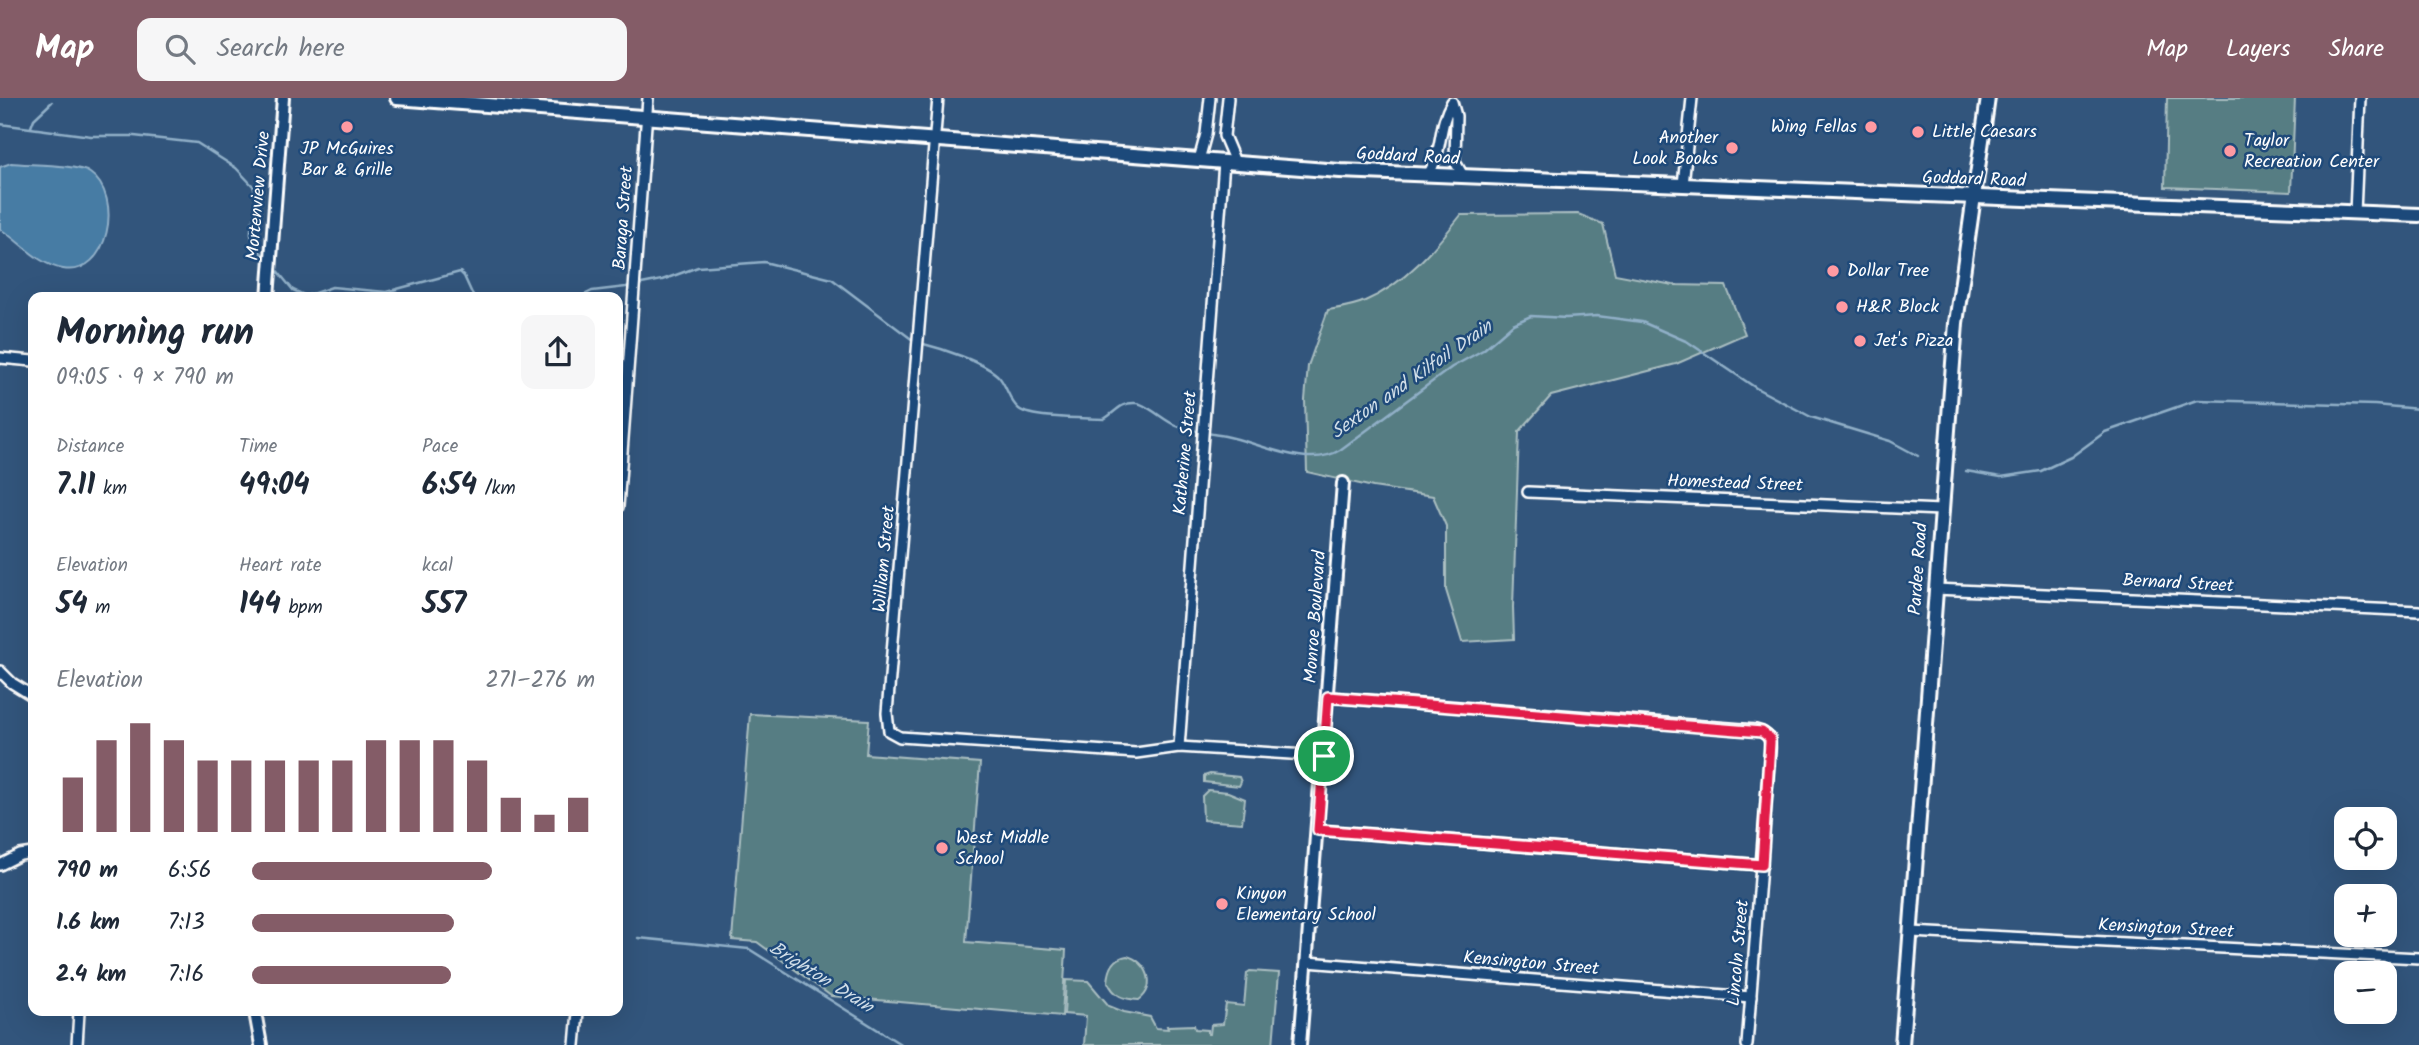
<!DOCTYPE html>
<meta charset="utf-8">
<style>
:root{--surface:#fff;--page:#f6f6f7;--text:#1f2937;--muted:#747a83;--accent:#845c67}
body{margin:0;font-family:Kalam,sans-serif;background:var(--page);color:var(--text);height:100vh;display:flex;flex-direction:column;font-size:26px;white-space:nowrap}
*{box-sizing:border-box;margin:0}
p{font-size:23px;color:var(--muted)}
.icon{flex:none;width:38px;height:38px;fill:none;stroke:currentColor;stroke-width:2;stroke-linecap:round;stroke-linejoin:round}
.map{position:relative;flex:1;overflow:hidden}
.sheet{position:absolute;left:28px;top:194px;width:595px;height:724px;display:flex;flex-direction:column;background:var(--surface);border-radius:14px;box-shadow:0 7px 28px #0002}
.sheet>*{flex:none}
.tools{position:absolute;left:2334px;top:709px;display:grid;gap:14px}
.tools a{display:grid;place-items:center;width:63px;height:63px;border-radius:14px;background:var(--surface);box-shadow:0 7px 28px #0002;font-size:35px}
.pin{position:absolute;display:grid;place-items:center;width:60px;height:60px;color:#fff;margin:-30px;border:4px solid #fff;border-radius:50%;box-shadow:0 2px 7px #0007}
.round{display:grid;place-items:center;flex:none;width:74px;height:74px;border-radius:14px;background:var(--page)}
.headline{display:flex;align-items:center;justify-content:space-between;height:119px;padding:0 28px}
h1{font-size:38px;font-weight:600;line-height:52px}
.metrics{display:grid;grid-template-columns:repeat(3,1fr);gap:10px;height:119px;padding:7px 28px}
.metrics div{display:grid;align-content:center}
.metrics b{font-size:30px;font-weight:600}
.metrics small{font-size:19px;font-weight:400}
.metrics p{font-size:19px}
.chart{height:196px;padding:14px 28px}
.chart p{display:flex;justify-content:space-between}
.chart svg{width:100%;height:126px;margin-top:7px;stroke:var(--accent);stroke-width:6}
ul{padding:0 28px;list-style:none;font-size:23px}
li{display:grid;grid-template-columns:112px 84px 1fr;align-items:center;height:52px}
li i{height:18px;border-radius:9px;background:var(--accent)}
header{display:flex;align-items:center;gap:42px;box-sizing:border-box;height:98px;padding:0 35px;background:var(--accent);color:#fff}
header strong{font-size:33px}
nav{display:flex;gap:38px;margin-inline-start:auto;font-size:24px}
.search{width:490px;height:63px;background:var(--page);display:flex;align-items:center;gap:18px;box-sizing:border-box;padding:0 24px;border-radius:14px;color:var(--muted);font-size:26px}
.map>svg:first-child{display:block}
</style>
<header>
<strong>Map</strong>
<div class="search"><svg class="icon" aria-label="search" viewBox="0 0 24 24"><circle cx="10" cy="10" r="6"/><path d="M15 15l6 6"/></svg>Search here</div>
<nav><a>Map</a><a>Layers</a><a>Share</a></nav>
</header>
<div class="map">
<svg width="2419" height="947" viewBox="0 0 2419 947">
<rect width="100%" height="100%" fill="#32557c"/>
<filter id="ink" filterUnits="userSpaceOnUse"><feTurbulence type="fractalNoise" baseFrequency=".0143" numOctaves="2"/><feDisplacementMap in="SourceGraphic" scale="14" xChannelSelector="R" yChannelSelector="G"/><feConvolveMatrix kernelMatrix="1 2 1 2 8 2 1 2 1" color-interpolation-filters="sRGB"/></filter>
<g filter="url(#ink)">
<g fill="#567d83" stroke="#aabec1" stroke-width="2">
<path d="M2167 0H2295L2291 94 2165 89Z"/>
<path d="M1578 116 1603 126 1615 176 1673 187 1726 188 1745 236 1676 266 1551 298 1519 334 1513 509 1514 541 1462 544 1446 492V428L1433 398 1373 389 1307 374 1305 302 1308 268 1328 212C1340 210 1354 208 1365 203 1405 186 1435 150 1461 117Z"/>
<path d="M750 616 869 622 866 656 980 665 966 844 1066 852 1062 918 831 898 757 844 732 842Z"/>
<path d="M1210 676 1239 679 1241 684 1239 688 1204 684V678Z"/>
<path d="M1208 692 1228 694 1245 701 1242 725 1203 722 1202 698Z"/>
<path d="M1127 858C1147 863 1158 888 1139 902 1123 901 1114 898 1108 884 1109 871 1113 860 1127 858Z"/>
<path d="M1250 873 1279 875 1273 947H1084L1086 918 1064 916 1066 882 1088 883 1109 908 1124 914 1150 919 1156 930 1168 931 1167 928 1194 927 1195 931 1208 932V936H1210L1211 927 1223 926 1226 906 1244 908 1247 875Z"/>
</g>
<path fill="#477ba4" stroke="#91b0c8" stroke-width="2" d="M11 65C30 67 78 66 90 75 124 98 109 179 63 171 37 166 21 144 0 131V69Z"/>
<g fill="none" stroke-linecap="round" stroke-linejoin="round">
<g stroke="#91b0c8" stroke-width="2.5">
<path d="M0 26 91 38H134L197 45 236 70 253 88 259 103C251 131 243 138 266 160"/>
<path d="M31 29 34 21 52 4"/>
<path d="M275 170 293 192 306 198 332 189 386 194 460 174 464 178 474 200"/>
<path d="M578 200 592 193 626 189 662 182 698 169 764 164 832 181 914 243"/>
<path d="M920 245C940 250 985 264 999 279 1007 288 1009 303 1019 311 1031 321 1086 320 1104 321 1116 314 1120 304 1136 305 1146 305 1164 323 1177 328 1193 334 1209 335 1225 338 1258 344 1308 372 1340 352L1452 269 1483 252 1513 226 1531 218 1566 220 1597 218 1642 224 1688 244 1756 290 1811 319 1890 343 1918 358"/>
<path d="M1966 373 2001 379 2041 373 2071 359 2105 334 2197 302 2375 307 2419 311"/>
<path d="M638 840 749 851 902 947"/>
</g>
<g stroke="#fff" stroke-width="14">
<g id="minor">
<path d="M938 0 887 615 889 633 900 639 1136 655 1179 649 1324 658"/>
<path d="M1228 0 1224 38 1235 64"/>
<path d="M1199 62 1206 36 1210 0"/>
<path d="M1428 77C1444 51 1437 30 1452 4L1456 18 1455 64 1464 79"/>
<path d="M1683 87 1692 0"/>
<path d="M2355 115 2360 0"/>
<path d="M0 260 33 263"/>
<path d="M1528 394 1941 412"/>
<path d="M618 409 648 0"/>
<path d="M1935 491 2419 513"/>
<path d="M0 573 12 585 33 598"/>
<path d="M1328 599 1756 632C1768 635 1771 640 1770 653L1747 947"/>
<path d="M1179 649 1224 64"/>
<path d="M1318 732 1762 767"/>
<path d="M0 767 20 757 33 755"/>
<path d="M1911 834 2419 860"/>
<path d="M1307 864 1751 899"/>
<path d="M77 947 79 914"/>
<path d="M575 947 578 914"/>
</g>
</g>
<g stroke="#fff" stroke-width="16">
<g id="tertiary">
<path d="M268 200 283 0"/>
<path d="M255 914 261 947"/>
<path d="M1300 947 1343 385"/>
</g>
</g>
<g stroke="#fff" stroke-width="18">
<g id="secondary">
<path d="M397 0 1340 73 2419 117"/>
<path d="M1902 947 1956 225 1988 0"/>
</g>
</g>
<use href="#minor" stroke="#1f4a7a" stroke-width="9"/>
<use href="#tertiary" stroke="#1f4a7a" stroke-width="10"/>
<use href="#secondary" stroke="#1f4a7a" stroke-width="12"/>
</g>
</g>
<g fill="none" stroke-linecap="round" stroke-linejoin="round" filter="url(#ink)">
<g stroke="#fff" stroke-width="14">
<path id="route" d="M1328 599 1762 634 1770 640V645L1762 767 1318 732Z"/>
</g>
<use href="#route" stroke="#e11d48" stroke-width="9"/>
</g>
<g fill="#ff9aa2" stroke="#1f4a7a" stroke-width="2.5">
<circle cx="347" cy="29" r="7"/>
<circle cx="1871" cy="29" r="7"/>
<circle cx="1918" cy="34" r="7"/>
<circle cx="1732" cy="50" r="7"/>
<circle cx="2230" cy="53" r="7"/>
<circle cx="1833" cy="173" r="7"/>
<circle cx="1842" cy="209" r="7"/>
<circle cx="1860" cy="243" r="7"/>
<circle cx="942" cy="750" r="7"/>
<circle cx="1222" cy="806" r="7"/>
</g>
<g text-anchor="middle" dominant-baseline="central" stroke-width="5" stroke-linejoin="round" paint-order="stroke">
<g font-size="18" fill="#fff" stroke="#1f4a7a" text-anchor="start">
<text x="1857" y="29" text-anchor="end">Wing Fellas</text>
<text x="1932" y="34">Little Caesars</text>
<text x="1718" y="40" text-anchor="end">Another<tspan x="1718" dy="21">Look Books</tspan></text>
<text x="2244" y="43">Taylor<tspan x="2244" dy="21">Recreation Center</tspan></text>
<text x="347" y="51" text-anchor="middle">JP McGuires<tspan x="347" dy="21">Bar &amp; Grille</tspan></text>
<text x="1847" y="173">Dollar Tree</text>
<text x="1856" y="209">H&amp;R Block</text>
<text x="1874" y="243">Jet's Pizza</text>
<text x="956" y="740">West Middle<tspan x="956" dy="21">School</tspan></text>
<text x="1236" y="796">Kinyon<tspan x="1236" dy="21">Elementary School</tspan></text>
</g>
<g font-size="18" fill="#fff" stroke="#1f4a7a">
<text transform="translate(1408 59) rotate(3)">Goddard Road</text>
<text transform="translate(1974 82) rotate(2)">Goddard Road</text>
<text transform="translate(259 98) rotate(-85)">Mortenview Drive</text>
<text transform="translate(624 120) rotate(-86)">Baraga Street</text>
<text transform="translate(1186 355) rotate(-85)">Katherine Street</text>
<text transform="translate(1735 386) rotate(2)">Homestead Street</text>
<text transform="translate(885 461) rotate(-85)">William Street</text>
<text transform="translate(1919 471) rotate(-86)">Pardee Road</text>
<text transform="translate(2178 486) rotate(3)">Bernard Street</text>
<text transform="translate(1316 519) rotate(-86)">Monroe Boulevard</text>
<text transform="translate(2166 831) rotate(3)">Kensington Street</text>
<text transform="translate(1739 855) rotate(-85)">Lincoln Street</text>
<text transform="translate(1531 866) rotate(5)">Kensington Street</text>
</g>
<g font-size="19" font-style="italic" fill="#d1dee8" stroke="#1f4a7a">
<text transform="translate(1412 282) rotate(-35)">Sexton and Kilfoil Drain</text>
<text transform="translate(821 880) rotate(32)">Brighton Drain</text>
</g>
</g>
</svg>
<div class="tools">
<a><svg class="icon" aria-label="locate" viewBox="0 0 24 24"><circle cx="12" cy="12" r="6"/><path d="M12 2v4M12 18v4M2 12h4M18 12h4"/></svg></a>
<a>+</a>
<a>−</a>
</div>
<div class="pin" style="left:1324px;top:658px;background:#1e9e55"><svg class="icon" aria-label="arrive" viewBox="0 0 24 24"><path d="M6 21V4h12l-3 4 3 4H6"/></svg></div>
<section class="sheet">
<div class="headline"><div><h1>Morning run</h1><p>09:05 · 9 × 790 m</p></div><a class="round"><svg class="icon" aria-label="share" viewBox="0 0 24 24"><path d="M12 15V3M7 8l5-5 5 5M5 13v7h14v-7"/></svg></a></div>
<div class="metrics">
<div><p>Distance</p><b>7.11<small> km</small></b></div>
<div><p>Time</p><b>49:04</b></div>
<div><p>Pace</p><b>6:54<small> /km</small></b></div>
</div>
<div class="metrics">
<div><p>Elevation</p><b>54<small> m</small></b></div>
<div><p>Heart rate</p><b>144<small> bpm</small></b></div>
<div><p>kcal</p><b>557</b></div>
</div>
<div class="chart"><p><span>Elevation</span>271–276 m</p>
<svg viewBox="0 0 160 44" preserveAspectRatio="none"><path d="M5 44V25M15 44V12M25 44V6M35 44V12M45 44V19M55 44V19M65 44V19M75 44V19M85 44V19M95 44V12M105 44V12M115 44V12M125 44V19M135 44V32M145 44V38M155 44V32"/></svg>
</div>
<ul>
<li><b>790 m</b>6:56<i style="width:70%"></i></li>
<li><b>1.6 km</b>7:13<i style="width:59%"></i></li>
<li><b>2.4 km</b>7:16<i style="width:58%"></i></li>
</ul>
</section>
</div>
